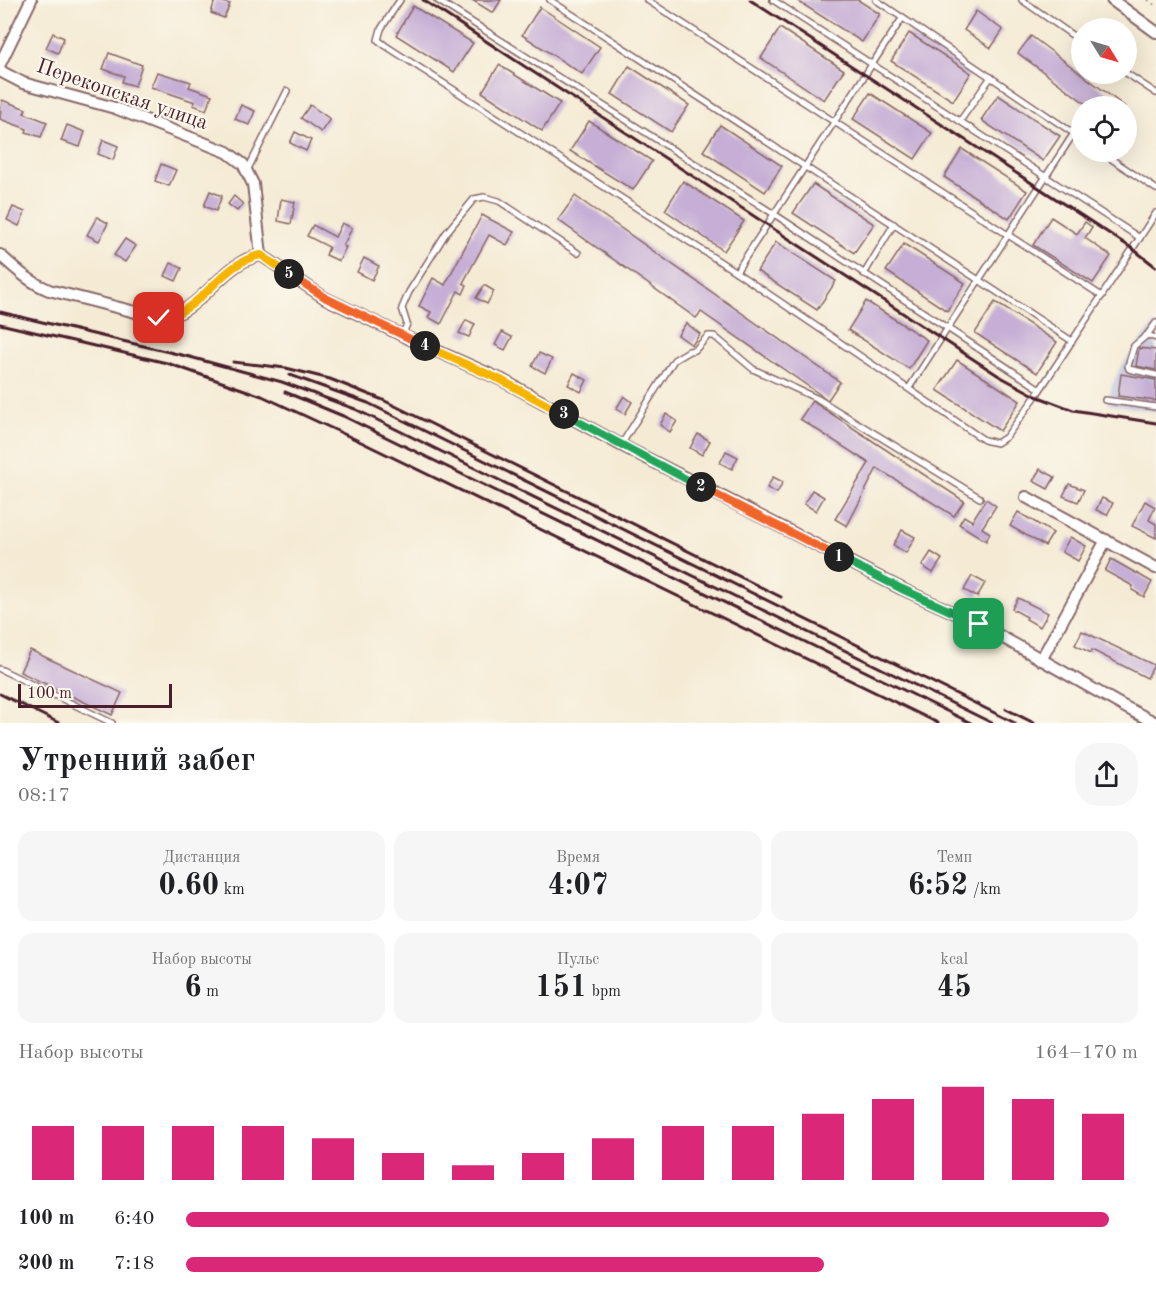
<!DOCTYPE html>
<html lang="ru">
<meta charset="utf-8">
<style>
:root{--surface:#fff;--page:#f6f6f6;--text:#202124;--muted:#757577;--accent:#db2777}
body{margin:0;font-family:"Old Standard TT",serif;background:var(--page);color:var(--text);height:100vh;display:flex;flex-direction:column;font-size:22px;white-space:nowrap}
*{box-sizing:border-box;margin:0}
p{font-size:20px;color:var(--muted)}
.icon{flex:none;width:33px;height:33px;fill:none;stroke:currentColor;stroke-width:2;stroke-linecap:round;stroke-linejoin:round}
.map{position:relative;height:723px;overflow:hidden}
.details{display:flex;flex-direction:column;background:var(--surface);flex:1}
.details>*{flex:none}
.needle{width:39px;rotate:127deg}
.buttons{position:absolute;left:1071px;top:18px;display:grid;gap:12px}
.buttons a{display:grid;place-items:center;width:66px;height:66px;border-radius:50%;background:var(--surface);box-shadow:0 6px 24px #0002;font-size:30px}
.scale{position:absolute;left:18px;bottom:15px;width:154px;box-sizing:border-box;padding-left:6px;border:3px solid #4a1f2b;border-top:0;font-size:16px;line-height:21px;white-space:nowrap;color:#4a1f2b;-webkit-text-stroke:4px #fbf7ec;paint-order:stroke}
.pin{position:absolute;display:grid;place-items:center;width:51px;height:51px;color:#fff;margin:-26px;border-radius:12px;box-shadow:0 3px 9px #0006}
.km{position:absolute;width:30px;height:30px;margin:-15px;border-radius:50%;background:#222;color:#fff;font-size:16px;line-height:30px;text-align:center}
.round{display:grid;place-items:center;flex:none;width:63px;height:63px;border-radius:24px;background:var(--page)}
.head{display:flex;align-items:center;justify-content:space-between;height:102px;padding:0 18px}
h1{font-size:33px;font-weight:700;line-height:45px}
.metrics{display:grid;grid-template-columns:repeat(3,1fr);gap:9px;height:102px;padding:6px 18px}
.metrics div{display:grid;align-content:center;border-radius:15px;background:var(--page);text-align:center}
.metrics b{font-size:30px;font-weight:700}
.metrics small{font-size:16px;font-weight:400}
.metrics p{font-size:16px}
.chart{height:168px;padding:12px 18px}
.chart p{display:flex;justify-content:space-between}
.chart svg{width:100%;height:108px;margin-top:6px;stroke:var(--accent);stroke-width:6}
ul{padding:0 18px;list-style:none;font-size:20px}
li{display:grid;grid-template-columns:96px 72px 1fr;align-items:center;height:45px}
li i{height:15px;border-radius:8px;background:var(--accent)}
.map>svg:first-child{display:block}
</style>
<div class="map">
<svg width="1156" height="723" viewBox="0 0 1156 723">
<rect width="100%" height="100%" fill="#fbf7ec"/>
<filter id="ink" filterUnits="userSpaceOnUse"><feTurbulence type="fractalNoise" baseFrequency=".0167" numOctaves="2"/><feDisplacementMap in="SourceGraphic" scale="12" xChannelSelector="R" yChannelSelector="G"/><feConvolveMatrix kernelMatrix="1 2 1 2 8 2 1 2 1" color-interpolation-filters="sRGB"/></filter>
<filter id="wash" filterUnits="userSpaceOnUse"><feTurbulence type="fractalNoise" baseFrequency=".008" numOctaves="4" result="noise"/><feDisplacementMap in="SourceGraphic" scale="24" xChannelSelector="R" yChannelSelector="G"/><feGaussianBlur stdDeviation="1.35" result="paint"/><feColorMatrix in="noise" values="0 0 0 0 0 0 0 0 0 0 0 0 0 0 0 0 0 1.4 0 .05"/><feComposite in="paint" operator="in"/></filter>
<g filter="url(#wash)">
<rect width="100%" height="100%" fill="#f5ebd5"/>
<path fill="#bfc2dd" d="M1156 322V412L1108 404 1112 385 1120 368Z"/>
<g id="blocks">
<g fill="#c6aed6">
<path d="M215 0 230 4 224 18 211 13Z"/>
<path d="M472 0H501L493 13Z"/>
<path d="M796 0H858L880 14 862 42Z"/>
<path d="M413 6 473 43 454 72 396 35Z"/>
<path d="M540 7 600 47 582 74 522 35Z"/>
<path d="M976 11 1003 30 991 48 964 30Z"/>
<path d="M780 28 844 70 824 100 761 58Z"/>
<path d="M53 33 64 38 58 53 46 48Z"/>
<path d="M909 33 971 73 953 101 891 61Z"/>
<path d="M1031 36 1124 106H1089L1018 53Z"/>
<path d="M109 53 142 65 135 86 122 82 124 76 103 69Z"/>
<path d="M499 65 560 103 542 131 482 92Z"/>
<path d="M629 66 689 105 671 132 612 94Z"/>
<path d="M157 72 191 82 189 87 212 95 206 110 193 105 195 102 151 87Z"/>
<path d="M870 93 932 133 915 159 853 119Z"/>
<path d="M998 95 1060 136 1043 161 981 120Z"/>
<path d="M2 100 26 109 24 113 47 122 41 137 26 132 27 129 0 119Z"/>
<path d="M241 105 255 111 249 125 235 119Z"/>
<path d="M310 105 330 119 321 132 301 118Z"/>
<path d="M589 121 652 161 633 190 570 151Z"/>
<path d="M67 125 85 132 80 147 61 141Z"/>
<path d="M720 125 782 166 765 192 703 151Z"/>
<path d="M295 132 311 140 306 151 290 143Z"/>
<path d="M103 140 118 146 113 160 98 154Z"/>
<path d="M962 149 1027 191 1009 219 944 177Z"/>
<path d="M161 164 176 170 169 186 155 181Z"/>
<path d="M683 181 744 221 724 251 665 210Z"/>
<path d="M813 184 874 224 854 253 793 213Z"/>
<path d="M210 191 222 196 216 211 204 206Z"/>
<path d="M234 196 243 204 237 211 228 204Z"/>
<path d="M575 196 840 382 828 400 701 312 696 318 558 220Z"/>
<path d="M281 199 295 202 291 224 278 221Z"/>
<path d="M13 207 25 212 19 226 7 220Z"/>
<path d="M482 215 514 232 507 245 489 235 463 283 467 285 463 294 458 291 441 324 428 317 431 312 419 306 433 278 445 285Z"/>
<path d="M97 217 108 223 99 241 87 235Z"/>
<path d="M1051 217 1077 234 1085 222 1092 227 1085 238 1111 256 1093 283 1033 245Z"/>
<path d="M342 223 352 228 343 246 346 247 339 261 326 255 329 247 307 236 313 225 335 237Z"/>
<path d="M125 239 136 246 125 262 114 255Z"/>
<path d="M776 242 836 281 817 310 757 271Z"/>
<path d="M904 244 965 283 947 311 886 271Z"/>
<path d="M364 258 379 266 372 280 357 272Z"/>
<path d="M171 263 182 268 176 281 165 276Z"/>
<path d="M484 285 494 291 487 304 476 298Z"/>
<path d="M866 301 927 340 909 369 848 330Z"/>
<path d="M995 302 1057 342 1037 373 975 333Z"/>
<path d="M466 320 475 324 469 337 459 333Z"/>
<path d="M686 323 700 334 692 345 678 335Z"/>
<path d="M502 332 512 337 505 350 495 345Z"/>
<path d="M1139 348 1156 350V370L1136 366Z"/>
<path d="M539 353 552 359 545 373 532 366Z"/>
<path d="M957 360 1020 401 1000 431 937 390Z"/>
<path d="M574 373 587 380 581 392 568 385Z"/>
<path d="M1121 374 1156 380V401L1118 396Z"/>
<path d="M624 396 632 402 625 414 616 409Z"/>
<path d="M812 401 964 501 954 516 877 468 847 526 835 519 869 463 800 419Z"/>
<path d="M666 414 677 421 670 432 660 425Z"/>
<path d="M698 434 710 441 702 455 690 448Z"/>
<path d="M726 451 738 457 732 469 720 463Z"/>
<path d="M1040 469 1055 477 1048 489 1033 481Z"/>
<path d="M773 477 783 482 777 493 767 488Z"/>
<path d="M1069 484 1084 490 1078 502 1063 496Z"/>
<path d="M812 490 824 497 816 511 804 504Z"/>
<path d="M1102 498 1113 503 1107 515 1096 510Z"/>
<path d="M986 499 996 506 982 528 990 533 986 541 959 524 964 516 972 521Z"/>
<path d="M1145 501 1155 507 1149 520 1156 524V538L1132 526Z"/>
<path d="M1018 512 1053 533 1045 546 1010 526Z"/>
<path d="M902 530 915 537 906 553 893 545Z"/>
<path d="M1070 537 1086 546 1078 561 1062 552Z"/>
<path d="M931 552 942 559 933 573 922 566Z"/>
<path d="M1111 559 1152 582 1144 597 1132 590 1133 586 1105 571Z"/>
<path d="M972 576 985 583 977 597 964 590Z"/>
<path d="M1018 598 1048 613 1040 627 1026 619 1027 617 1012 609Z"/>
<path d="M1082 631 1154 665 1147 678 1092 650 1091 653 1075 645Z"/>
<path d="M30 650 122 693 112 715 20 672Z"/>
</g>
</g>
</g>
<g filter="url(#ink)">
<use href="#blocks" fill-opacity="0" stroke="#866666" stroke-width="1.5"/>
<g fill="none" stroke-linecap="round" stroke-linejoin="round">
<g stroke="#866666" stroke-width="8">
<g id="service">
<path d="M400 0 381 29 378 40 386 46 736 272 984 440 997 443 1006 437 1036 396 1156 213"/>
<path d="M437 0 774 214 1040 389"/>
<path d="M550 0 1072 341"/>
<path d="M647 0 1102 296"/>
<path d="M773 0 1140 238"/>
<path d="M876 0 1082 139"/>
<path d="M1022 0 1082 42"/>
<path d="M1126 73 1156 93"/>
<path d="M960 121 991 77"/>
<path d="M1101 152 1156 189"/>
<path d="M247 171 287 91"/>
<path d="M736 272 903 17"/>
<path d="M864 274 894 224"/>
<path d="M1156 323 1147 335 1134 346 1128 366 1129 369 1156 375"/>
<path d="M1147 335 1156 338"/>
<path d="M402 336 407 324 402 308 409 292 446 233 474 199 484 197 499 201 578 253"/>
<path d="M909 388 1074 133"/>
<path d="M1105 400 1156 407"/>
<path d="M621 445 674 360 689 351 695 350 708 336H714L753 369 818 399 980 498"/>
<path d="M0 669 112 723"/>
</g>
</g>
<g stroke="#866666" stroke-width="14">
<g id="minor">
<path d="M1112 0 1156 32"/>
<path d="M0 64 31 0"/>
<path d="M0 71 23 83 115 108 227 152 243 164 253 184 261 255"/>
<path d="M0 255C16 269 29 282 49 290L159 318C201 316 220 262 261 255L325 298 410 339 502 380 621 445 902 589 979 624 1123 706 1156 723"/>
<path d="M1026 497 1156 568"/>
<path d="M1041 660 1106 540"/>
</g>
</g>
<path stroke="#866666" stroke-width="1.5" stroke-dasharray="1.5 4.5" stroke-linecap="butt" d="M1148 0 1156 6"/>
<use href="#service" stroke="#fff" stroke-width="5"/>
<use href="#minor" stroke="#fff" stroke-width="10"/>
<g stroke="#4a1f2b" stroke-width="3">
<path d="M423 0 999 376 1036 396 1073 410 1156 423"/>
<path d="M750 0 1133 249 1156 267"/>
<path d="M0 312 190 357 282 382 355 409 992 723"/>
<path d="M0 324 167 363 262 396 359 441 938 723"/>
<path d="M233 362 286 368 330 379 383 400 781 597"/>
<path d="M290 375 368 403 1015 723"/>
<path d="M285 392 343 416 971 723"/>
<path d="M0 694 59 723"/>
<path d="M1006 709 1034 723"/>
</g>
</g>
</g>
<g fill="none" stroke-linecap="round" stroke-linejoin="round" filter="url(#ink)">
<g stroke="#fff" stroke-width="12">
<path id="split-1" d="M839 557 902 589 979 624"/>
</g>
<g stroke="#fff" stroke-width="12">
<path id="split-2" d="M701 487 839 557"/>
</g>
<g stroke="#fff" stroke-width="12">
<path id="split-3" d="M564 414 701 487"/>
</g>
<g stroke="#fff" stroke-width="12">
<path id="split-4" d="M425 346 501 380 564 414"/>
</g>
<g stroke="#fff" stroke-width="12">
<path id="split-5" d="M289 274 326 298 425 346"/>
</g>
<g stroke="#fff" stroke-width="12">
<path id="split-6" d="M159 318C200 316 220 262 261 255L289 274"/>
</g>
<use href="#split-1" stroke="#22a559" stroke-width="8"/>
<use href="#split-2" stroke="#f0652b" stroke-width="8"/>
<use href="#split-3" stroke="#22a559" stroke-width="8"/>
<use href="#split-4" stroke="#f5b400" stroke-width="8"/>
<use href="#split-5" stroke="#f0652b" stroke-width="8"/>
<use href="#split-6" stroke="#f5b400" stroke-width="8"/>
</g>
<g text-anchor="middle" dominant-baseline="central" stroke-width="4.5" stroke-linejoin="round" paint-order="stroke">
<g font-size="21" fill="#4a1f2b" stroke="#fbf7ec">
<text transform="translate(122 95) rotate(19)">Перекопская улица</text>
</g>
</g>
</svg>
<div class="buttons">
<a><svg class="needle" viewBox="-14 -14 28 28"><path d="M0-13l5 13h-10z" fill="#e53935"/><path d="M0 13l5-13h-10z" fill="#757577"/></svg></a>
<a><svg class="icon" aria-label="locate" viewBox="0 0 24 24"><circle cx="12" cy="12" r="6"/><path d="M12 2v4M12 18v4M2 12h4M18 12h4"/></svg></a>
</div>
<div class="scale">100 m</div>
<div class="pin" style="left:979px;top:624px;background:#1e9e55"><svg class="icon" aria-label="arrive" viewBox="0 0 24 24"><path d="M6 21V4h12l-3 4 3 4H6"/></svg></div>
<div class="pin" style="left:159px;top:318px;background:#d93025"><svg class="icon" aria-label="check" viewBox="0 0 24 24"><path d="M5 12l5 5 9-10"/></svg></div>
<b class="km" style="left:839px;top:557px">1</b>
<b class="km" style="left:701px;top:487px">2</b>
<b class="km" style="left:564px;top:414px">3</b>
<b class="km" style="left:425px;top:346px">4</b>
<b class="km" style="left:289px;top:274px">5</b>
</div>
<section class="details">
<div class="head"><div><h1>Утренний забег</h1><p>08:17</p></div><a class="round"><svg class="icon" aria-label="share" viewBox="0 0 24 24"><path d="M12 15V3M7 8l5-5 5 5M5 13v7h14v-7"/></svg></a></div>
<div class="metrics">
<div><p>Дистанция</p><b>0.60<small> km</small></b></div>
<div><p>Время</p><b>4:07</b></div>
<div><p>Темп</p><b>6:52<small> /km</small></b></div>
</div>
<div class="metrics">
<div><p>Набор высоты</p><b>6<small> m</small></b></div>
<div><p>Пульс</p><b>151<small> bpm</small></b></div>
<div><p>kcal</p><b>45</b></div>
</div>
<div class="chart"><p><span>Набор высоты</span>164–170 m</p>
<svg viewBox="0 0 160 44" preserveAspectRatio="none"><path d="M5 44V22M15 44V22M25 44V22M35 44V22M45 44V27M55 44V33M65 44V38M75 44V33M85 44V27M95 44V22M105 44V22M115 44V17M125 44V11M135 44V6M145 44V11M155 44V17"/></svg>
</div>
<ul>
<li><b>100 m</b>6:40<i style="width:97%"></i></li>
<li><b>200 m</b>7:18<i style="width:67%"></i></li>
</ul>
</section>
